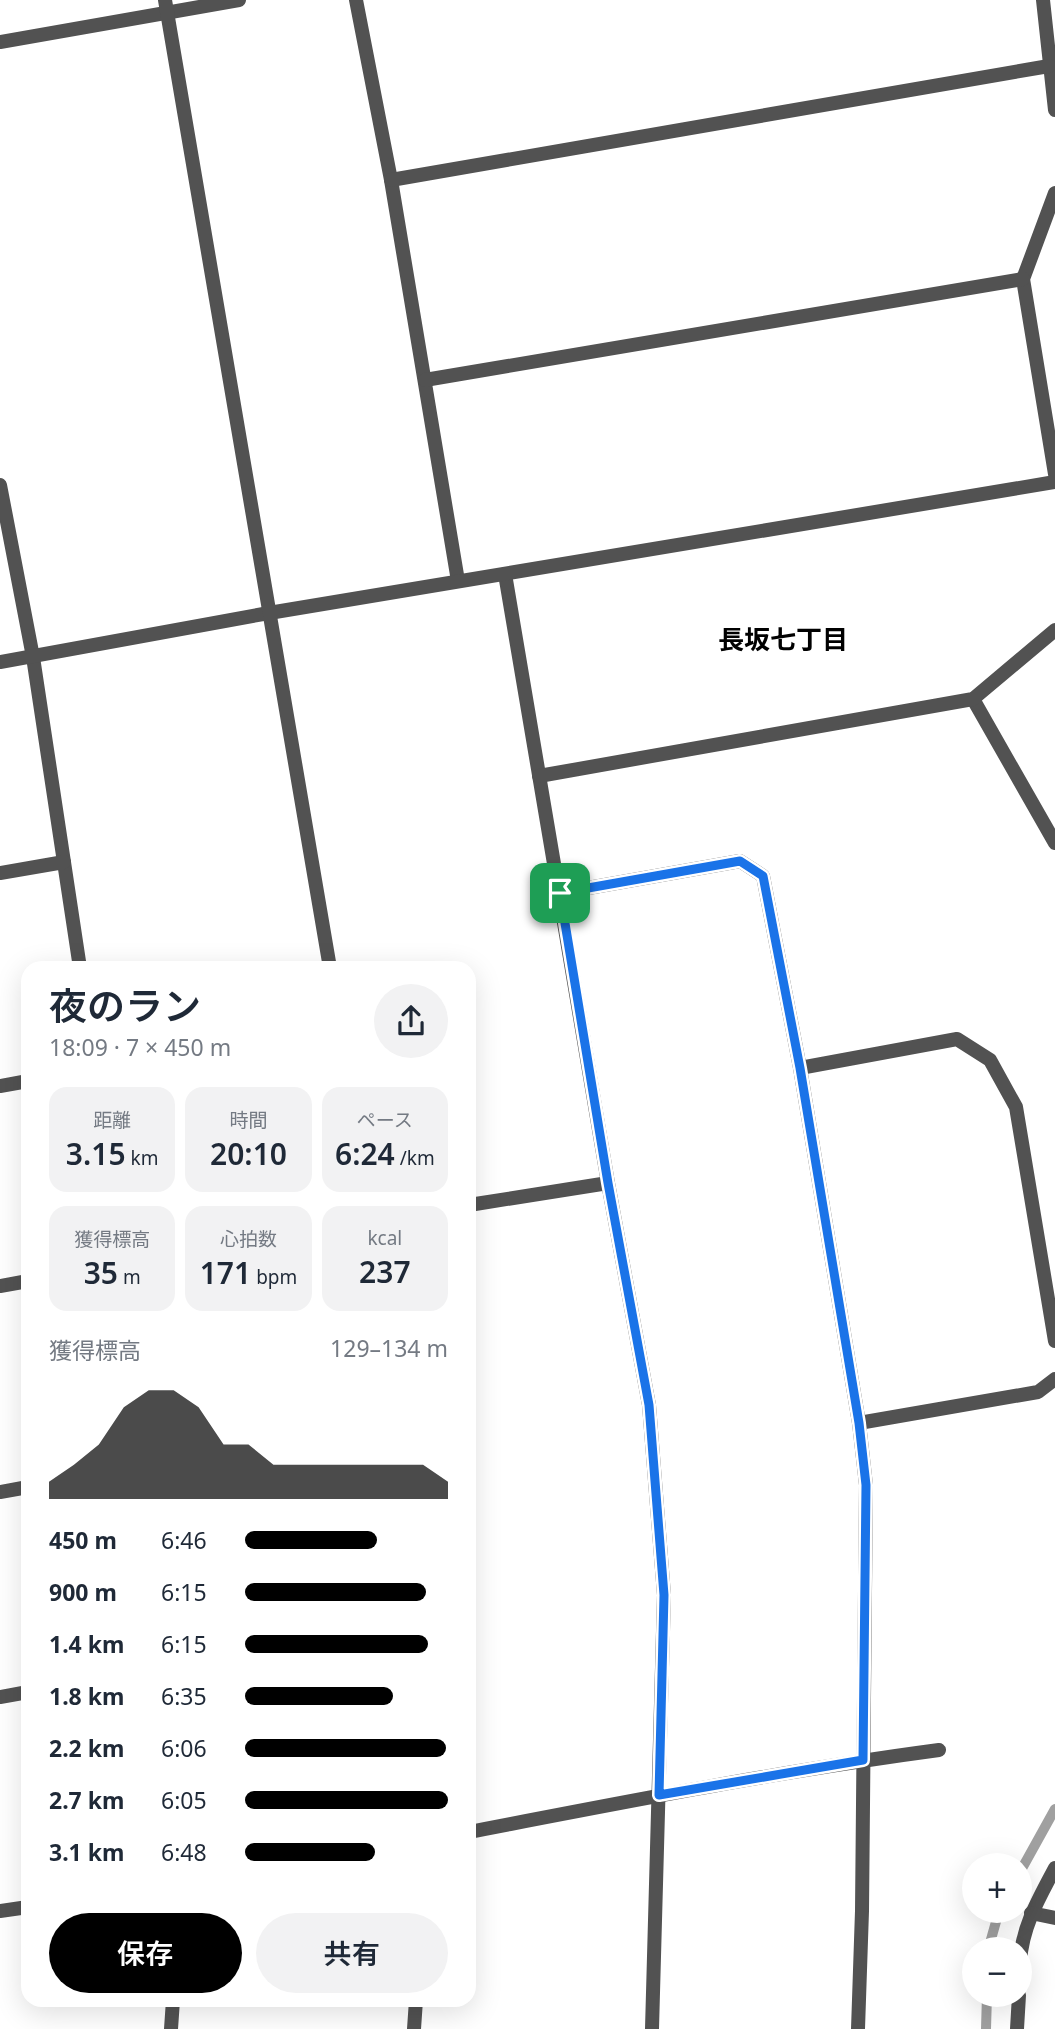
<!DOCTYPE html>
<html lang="ja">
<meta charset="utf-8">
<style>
:root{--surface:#fff;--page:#f2f2f3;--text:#1f2937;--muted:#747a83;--accent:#000}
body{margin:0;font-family:"Noto Sans","Noto Sans JP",sans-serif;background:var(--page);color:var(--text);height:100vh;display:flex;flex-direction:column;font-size:26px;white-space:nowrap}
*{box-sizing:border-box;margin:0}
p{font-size:23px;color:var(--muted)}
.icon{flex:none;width:38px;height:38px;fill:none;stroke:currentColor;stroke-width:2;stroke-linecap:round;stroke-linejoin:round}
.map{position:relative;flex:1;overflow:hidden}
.panel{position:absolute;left:21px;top:961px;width:455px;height:1046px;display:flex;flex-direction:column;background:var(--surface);border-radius:21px;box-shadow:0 7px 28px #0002}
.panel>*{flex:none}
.fabs{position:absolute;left:962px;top:1853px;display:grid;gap:14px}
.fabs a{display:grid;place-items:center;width:70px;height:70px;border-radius:50%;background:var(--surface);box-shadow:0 7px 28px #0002;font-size:35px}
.pin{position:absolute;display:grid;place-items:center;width:60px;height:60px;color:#fff;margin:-30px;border-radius:14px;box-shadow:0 4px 10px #0006}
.round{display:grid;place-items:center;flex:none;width:74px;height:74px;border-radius:37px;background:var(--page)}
.overview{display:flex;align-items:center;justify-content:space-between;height:119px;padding:0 28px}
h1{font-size:38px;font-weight:600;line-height:52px}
.metrics{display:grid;grid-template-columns:repeat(3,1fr);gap:10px;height:119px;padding:7px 28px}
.metrics div{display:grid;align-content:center;border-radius:18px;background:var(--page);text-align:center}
.metrics b{font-size:30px;font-weight:600}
.metrics small{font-size:19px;font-weight:400}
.metrics p{font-size:19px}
.chart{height:196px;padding:14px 28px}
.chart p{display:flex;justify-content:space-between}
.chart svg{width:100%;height:126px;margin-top:7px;fill:var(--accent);opacity:.7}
.button{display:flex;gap:14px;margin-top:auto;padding:14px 28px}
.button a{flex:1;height:80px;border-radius:42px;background:var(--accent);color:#fff;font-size:28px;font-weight:600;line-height:80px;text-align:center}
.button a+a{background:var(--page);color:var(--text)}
ul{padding:0 28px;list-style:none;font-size:23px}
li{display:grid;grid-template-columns:112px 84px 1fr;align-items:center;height:52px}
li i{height:18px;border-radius:9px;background:var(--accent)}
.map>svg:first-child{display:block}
</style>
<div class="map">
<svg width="1055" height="2029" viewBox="0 0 1055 2029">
<rect width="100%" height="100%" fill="#fff"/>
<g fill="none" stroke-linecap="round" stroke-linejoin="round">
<g stroke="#a0a0a0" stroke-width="10">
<path d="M1020 1872 1055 1809"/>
<path d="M988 1950 999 1911"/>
<path d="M986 2029 987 1995"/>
</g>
<g stroke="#525252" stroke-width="14">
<path d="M1020 1962C1022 1927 1039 1898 1055 1868"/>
<path d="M1017 2029 1019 1995"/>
</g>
<g stroke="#525252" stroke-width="14">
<path d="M356 0 391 180 458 581"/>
<path d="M1043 0 1055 110"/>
<path d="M0 42 239 0"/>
<path d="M391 180 1049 66"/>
<path d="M1055 193 1023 279 1055 474"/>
<path d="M425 380 1023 279"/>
<path d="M0 485 33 657 80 968"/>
<path d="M505 574 608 1183 649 1405 664 1595 652 2029"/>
<path d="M0 662 269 613 1055 482"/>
<path d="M973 699 1055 843"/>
<path d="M539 776 973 699 1055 630"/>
<path d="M0 873 64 862"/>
<path d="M560 893 740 861 763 876 800 1068 859 1423 866 1485 862 1911 858 2029"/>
<path d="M800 1068 957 1039 990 1060 1016 1107 1055 1341"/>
<path d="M0 1086 28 1081"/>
<path d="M469 1205 608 1183"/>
<path d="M0 1286 28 1281"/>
<path d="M859 1423 1038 1392 1055 1379"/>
<path d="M0 1492 28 1487"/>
<path d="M0 1697 28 1692"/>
<path d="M469 1832C625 1802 781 1771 939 1750"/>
<path d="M0 1911 28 1907"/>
<path d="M1031 1913 1055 1918"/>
<path d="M171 2029 173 2000"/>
</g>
<g stroke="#525252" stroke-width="14">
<path d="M165 0 330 968"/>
<path d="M414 2029 416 2000"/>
</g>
</g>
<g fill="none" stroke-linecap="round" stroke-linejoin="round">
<g stroke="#fff" stroke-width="14">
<path id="route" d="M740 861 763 876 800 1068 859 1423 866 1485 863 1760 659 1795 664 1595 649 1405 608 1183 560 893Z"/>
</g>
<use href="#route" stroke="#1a73e8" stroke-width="9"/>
</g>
<g text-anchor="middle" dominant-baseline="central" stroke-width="6" stroke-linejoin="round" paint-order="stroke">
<g font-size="26" font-weight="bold" fill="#000" stroke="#fff">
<text x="783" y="639">長坂七丁目</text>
</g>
</g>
</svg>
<div class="fabs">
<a>+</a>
<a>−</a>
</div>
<div class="pin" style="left:560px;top:893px;background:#1e9e55"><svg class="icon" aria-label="arrive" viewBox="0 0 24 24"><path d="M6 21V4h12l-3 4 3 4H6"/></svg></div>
<section class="panel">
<div class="overview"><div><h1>夜のラン</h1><p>18:09 · 7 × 450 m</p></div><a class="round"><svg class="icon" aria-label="share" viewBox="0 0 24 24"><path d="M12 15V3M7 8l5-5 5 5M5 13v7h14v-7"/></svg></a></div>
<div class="metrics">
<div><p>距離</p><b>3.15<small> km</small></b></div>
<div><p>時間</p><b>20:10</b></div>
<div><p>ペース</p><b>6:24<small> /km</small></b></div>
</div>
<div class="metrics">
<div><p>獲得標高</p><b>35<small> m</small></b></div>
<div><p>心拍数</p><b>171<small> bpm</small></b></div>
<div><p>kcal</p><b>237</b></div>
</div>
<div class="chart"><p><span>獲得標高</span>129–134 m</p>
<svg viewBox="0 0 160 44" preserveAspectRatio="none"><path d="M0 44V38L10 32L20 25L30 12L40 6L50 6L60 12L70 25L80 25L90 32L100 32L110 32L120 32L130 32L140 32L150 32L160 38V44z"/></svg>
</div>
<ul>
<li><b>450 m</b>6:46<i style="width:65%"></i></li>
<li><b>900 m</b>6:15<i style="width:89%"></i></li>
<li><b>1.4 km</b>6:15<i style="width:90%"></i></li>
<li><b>1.8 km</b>6:35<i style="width:73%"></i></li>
<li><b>2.2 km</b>6:06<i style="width:99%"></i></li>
<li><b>2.7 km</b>6:05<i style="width:100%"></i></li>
<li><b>3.1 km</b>6:48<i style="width:64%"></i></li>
</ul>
<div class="button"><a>保存</a><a>共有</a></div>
</section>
</div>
